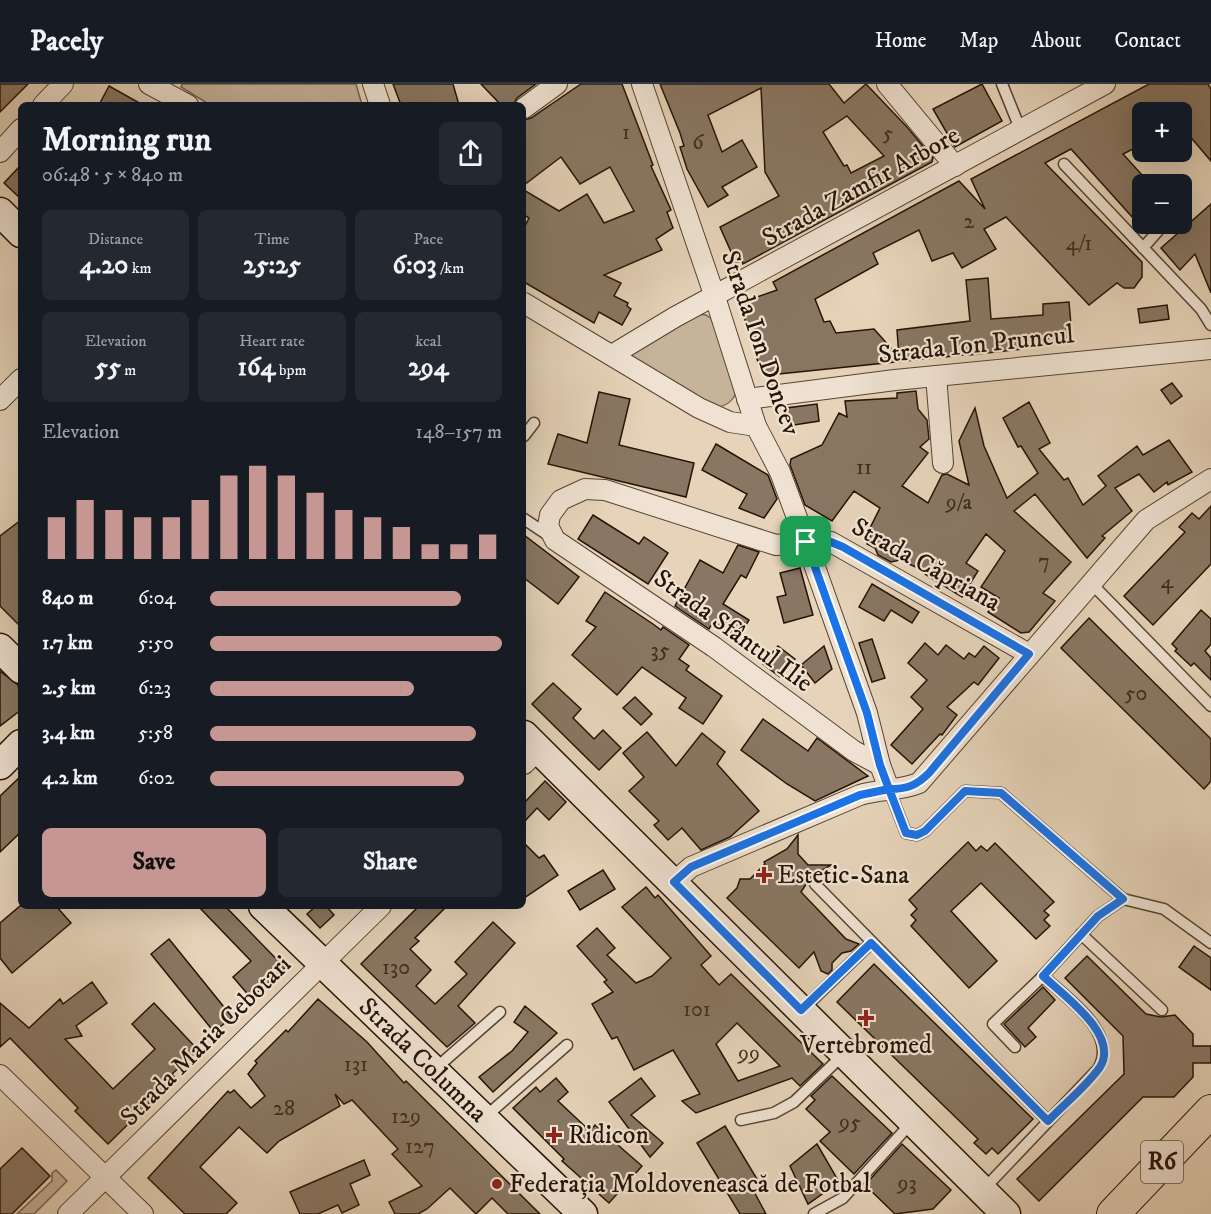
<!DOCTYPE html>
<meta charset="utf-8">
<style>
:root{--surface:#171b24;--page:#242831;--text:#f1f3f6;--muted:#9ea1a6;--line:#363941;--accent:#c59692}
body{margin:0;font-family:"IM FELL DW Pica",serif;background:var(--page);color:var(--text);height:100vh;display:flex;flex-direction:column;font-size:22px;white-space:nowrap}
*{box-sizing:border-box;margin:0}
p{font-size:20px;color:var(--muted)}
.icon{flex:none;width:33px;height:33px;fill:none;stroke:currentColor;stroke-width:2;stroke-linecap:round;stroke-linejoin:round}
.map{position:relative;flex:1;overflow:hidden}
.side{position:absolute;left:18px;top:18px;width:508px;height:807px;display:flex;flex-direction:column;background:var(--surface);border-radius:9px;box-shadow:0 6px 24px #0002}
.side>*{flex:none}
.controls{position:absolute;left:1132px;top:18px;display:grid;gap:12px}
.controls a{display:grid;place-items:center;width:60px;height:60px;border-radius:9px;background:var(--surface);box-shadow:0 6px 24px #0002;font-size:30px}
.pin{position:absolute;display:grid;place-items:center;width:51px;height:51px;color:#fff;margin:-26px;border-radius:12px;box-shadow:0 3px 9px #0006}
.round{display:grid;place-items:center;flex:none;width:63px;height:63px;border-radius:9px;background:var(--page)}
.headline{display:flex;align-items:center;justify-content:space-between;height:102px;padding:0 24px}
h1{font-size:33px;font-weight:700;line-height:45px}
.stats{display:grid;grid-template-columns:repeat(3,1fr);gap:9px;height:102px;padding:6px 24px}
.stats div{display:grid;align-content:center;border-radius:9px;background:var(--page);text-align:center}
.stats b{font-size:26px;font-weight:700}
.stats small{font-size:16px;font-weight:400}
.stats p{font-size:16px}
.chart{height:168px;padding:12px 24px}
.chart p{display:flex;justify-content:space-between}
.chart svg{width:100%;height:108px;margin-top:6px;stroke:var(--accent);stroke-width:6}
.primary-button{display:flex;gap:12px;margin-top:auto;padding:12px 24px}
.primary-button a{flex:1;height:69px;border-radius:9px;background:var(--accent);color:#111;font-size:24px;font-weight:700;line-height:69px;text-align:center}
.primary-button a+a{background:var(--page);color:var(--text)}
ul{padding:0 24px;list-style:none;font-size:20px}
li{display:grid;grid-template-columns:96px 72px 1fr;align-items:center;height:45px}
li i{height:15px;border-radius:8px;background:var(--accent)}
header{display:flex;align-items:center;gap:36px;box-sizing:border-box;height:84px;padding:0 30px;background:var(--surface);border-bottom:2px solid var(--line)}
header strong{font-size:28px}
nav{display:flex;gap:33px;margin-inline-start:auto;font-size:21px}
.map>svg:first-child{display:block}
</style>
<header>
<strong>Pacely</strong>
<nav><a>Home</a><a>Map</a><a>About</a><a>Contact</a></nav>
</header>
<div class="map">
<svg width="1211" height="1130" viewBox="0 0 1211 1130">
<rect width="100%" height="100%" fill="#e6d3b9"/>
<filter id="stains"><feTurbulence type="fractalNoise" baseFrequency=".00333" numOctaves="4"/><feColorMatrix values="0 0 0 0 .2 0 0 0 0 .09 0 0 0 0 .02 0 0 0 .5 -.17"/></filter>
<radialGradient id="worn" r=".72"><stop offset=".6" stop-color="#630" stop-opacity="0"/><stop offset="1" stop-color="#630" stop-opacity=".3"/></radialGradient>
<g fill="#c5b39a" stroke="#756450" stroke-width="1.5">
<path d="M182 0H356L362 21H210L181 3Z"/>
<path d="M697 230 706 231 715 237 737 304C735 317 725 323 713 324L632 273 633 269Z"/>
<path d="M56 1086 67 1097 34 1130H17L52 1097V1089Z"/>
</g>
<g fill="#897763" stroke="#251405" stroke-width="1.5" fill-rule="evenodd">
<path d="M0 0H28L0 28Z"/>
<path d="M393 0H453L459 21H401Z"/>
<path d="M481 0H536L517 14 513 21H501Z"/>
<path d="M581 0H622L653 81 651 82 671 126 667 128 673 144 656 155 662 166 604 191 621 199 614 212 628 219 627 222 631 225 622 241 599 228 594 239 524 198V144L529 134 524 131V106L559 127 587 110 604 139 634 127 610 83 580 100 561 73 524 101V36L531 34Z"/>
<path d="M660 0H829L844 19 866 0 907 43 933 74 932 78 743 180 742 176 736 179 720 143 779 112 765 88 761 4 708 31 722 68 742 56 757 83 722 103 728 111 708 123 687 85 680 63 684 62 680 49ZM847 32 884 72 851 89 847 81 844 82 823 48Z"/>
<path d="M982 0 1002 37 955 63 933 25Z"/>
<path d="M1149 0H1208L1211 5V77L1182 43V28H1143V60L1123 70 1143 92V145L1071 65 1045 79 1142 178V193L1134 204H1124L1117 199 1089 221 1006 133 984 145 996 165 962 184 953 169 932 177 919 146 873 169 878 180 815 215 824 238 830 237 836 249 874 245 899 273 897 246 970 237 966 196 988 194 991 235 1043 231V220L1069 218 1072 253 1022 256 1023 265 969 271 962 268 963 271 769 291 761 288 740 219 777 206 773 198 959 97 985 125 971 95Z"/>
<path d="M109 2 143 21H99Z"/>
<path d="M21 81V115L4 99Z"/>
<path d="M1211 120V209L1195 170 1180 186 1161 164Z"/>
<path d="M1167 221 1169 235 1140 239 1138 225Z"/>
<path d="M1172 299 1182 312 1171 320 1161 306Z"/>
<path d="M916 307 918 325 927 336 929 355 920 363 928 369 902 402 928 419 942 391 947 390 969 401 959 357 975 324 984 362 1007 414 1038 389 1021 362 1018 363 1003 334 1029 318 1050 359 1039 365 1064 396 1068 394 1083 421 1106 402 1098 392 1137 362 1143 371 1169 356 1192 388 1168 401 1167 398 1154 408 1139 390 1115 404 1132 427 1102 452 1105 454 1087 474 1035 410 1014 427 1071 478 1043 509 1055 517 1029 548 1021 549 988 528 999 514 981 503 1005 467 986 450 966 479 978 487 962 513 925 490 927 488 900 476 891 478 878 471 875 464 867 460 871 450 868 448 880 424 854 407 832 437 805 421 790 381 791 375 822 361 839 329 847 333 845 317 897 314V309Z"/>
<path d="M599 308 630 315 619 361 694 379 686 413 548 380 558 350 587 359Z"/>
<path d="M817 320 819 337 788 342 786 324Z"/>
<path d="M716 360 768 391 777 415 764 434 739 424 747 410 702 386Z"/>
<path d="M1211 422V480L1153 541 1124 512 1185 448 1179 443 1192 429 1199 435Z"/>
<path d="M593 431 639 460 644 453 668 469 648 500 578 455Z"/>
<path d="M21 436V543L0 522V452Z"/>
<path d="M524 451 579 493 558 520 524 494Z"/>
<path d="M738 461 759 468 746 494 741 491 723 520 749 536 738 554 713 538 709 545 675 522 700 476 723 489Z"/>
<path d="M800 484 813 531 784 539 777 513 786 511 780 489Z"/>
<path d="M872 500 919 528 912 539 891 526 884 537 859 523Z"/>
<path d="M605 508 653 540 661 546 663 543 689 561 679 575 689 582 686 586 722 612 703 640 679 624 686 614 642 583 617 611 572 571 596 543 586 537Z"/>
<path d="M1201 526 1211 535V560L1205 567 1211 574V596L1194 579 1191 582 1175 567 1177 565 1172 560Z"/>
<path d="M1089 534 1211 655V697L1204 705 1061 564Z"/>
<path d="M872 555 885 594 872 598 859 559Z"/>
<path d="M925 559 938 571 946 561 964 575 969 569 975 573 984 562 999 574 978 601 974 598 947 623 957 631 942 651 940 650 912 680 891 661 923 625 911 613 927 596 908 579Z"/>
<path d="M778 562 795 575 780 593 763 580Z"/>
<path d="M824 562 832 585 815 599 801 581Z"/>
<path d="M0 587 18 601 21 614V626L0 642Z"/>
<path d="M553 599 581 625 573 634 594 655 603 646 621 664 599 686 532 620Z"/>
<path d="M635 613 652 630 641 641 623 624Z"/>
<path d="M763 635 808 667 817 654 868 692 815 717 787 700 741 666Z"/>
<path d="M647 648 676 682 702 649 725 668 717 680 759 727 730 753 701 766 682 744 668 756 654 741 659 737 629 707 644 693 623 669Z"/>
<path d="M21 692V748L0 768V712Z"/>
<path d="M545 697 566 718 549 736 537 724 524 738V719Z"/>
<path d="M798 751V770L808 781H831L810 794 801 808 846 855 859 860 851 867 842 869 832 879V886L828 890 821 887 814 868 799 884 727 814 737 804 740 795H750L765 780 764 778 787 765Z"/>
<path d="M968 758 976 767 981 762 987 767 995 759 1054 818 1044 827 1049 831 1044 836 1050 842 1036 855 981 799 951 827 997 877 969 904 911 842 916 836 911 831 917 825 909 816Z"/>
<path d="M524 759 539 774 544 771 558 791 524 814Z"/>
<path d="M603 786 615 805 580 826 568 807Z"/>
<path d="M646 803 655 814 658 811 711 872 701 881 719 901 731 890 823 980 800 1002 792 994 696 1029 682 1017 700 1010 673 966 634 986 617 953 612 955 592 920 613 908 604 898 607 896 577 862 597 844 615 864 607 871 636 899 652 892 671 874 622 823ZM737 939 780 982 738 997 716 960Z"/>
<path d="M20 822H56L71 839 12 889 0 874V839Z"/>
<path d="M198 822H225L285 884 251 914 233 893 251 877Z"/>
<path d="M316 822H326L334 831 320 844 307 830Z"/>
<path d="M419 822H447L415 854 419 857 410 865 431 886 416 902 435 920 467 890 455 878 493 838 515 859 458 922 475 939 447 963 361 880Z"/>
<path d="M169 855 232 933 214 948 151 870Z"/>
<path d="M1194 862 1211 874V906L1179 883Z"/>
<path d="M1087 872 1146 930 1161 933 1175 931 1193 950V962H1211V979H1193V993L1174 1013H1143L1039 1117 1017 1095 1124 990 1123 952 1065 894Z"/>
<path d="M874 880 1033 1035 998 1070 992 1064 986 1070 974 1059 978 1055 837 918Z"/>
<path d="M92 898 107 919 76 942 82 952 65 955 113 1005 155 965 132 940 154 919 198 966 172 990 175 994 108 1060 75 1027 78 1024 10 954 0 963V919L29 944 60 915 63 920Z"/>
<path d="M1043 903 1055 916 1028 944 1036 953 1025 963 1004 940Z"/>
<path d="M318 915 367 958 404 999 406 997 540 1130H508L492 1114 476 1130 450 1104 427 1125 418 1130H395L389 1118 422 1102 392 1070 398 1065 352 1016 344 1020 335 1010 340 1022 279 1057 267 1069 239 1043 200 1083 237 1119 226 1130H185L148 1094 228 1007 230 1009 234 1006 251 1024 265 1012 248 990 257 979 255 977 286 946 288 948Z"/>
<path d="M525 922 557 949 493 1008 479 993 512 967 528 948 514 938Z"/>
<path d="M832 992 892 1049 854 1090 820 1057 830 1048 806 1025 815 1016 811 1012Z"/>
<path d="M556 994 568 1008 558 1017 590 1047 595 1041 642 1082 609 1119 562 1077 564 1075 513 1024 536 1003 540 1008Z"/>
<path d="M641 994 655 1012 631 1031 663 1059 650 1073 609 1018Z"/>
<path d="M725 1042 757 1095 750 1100 766 1130H740L697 1059Z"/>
<path d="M817 1060 839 1098 808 1120 790 1082Z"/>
<path d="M902 1060 951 1106 933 1125 895 1130 865 1101Z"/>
<path d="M22 1064 50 1092 12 1130H0V1085Z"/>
<path d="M364 1076 370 1091 350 1100 359 1121 342 1129 338 1121 318 1130H300L290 1108Z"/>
</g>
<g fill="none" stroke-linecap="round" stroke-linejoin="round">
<g stroke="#554432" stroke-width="13">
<g id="lane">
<path d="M1002 0 1021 47"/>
<path d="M1064 80 1201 225 1211 241"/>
<path d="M1182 120 1183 118"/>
<path d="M1143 164 1164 140"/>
<path d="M524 352 534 339"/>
<path d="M524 435 551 453"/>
<path d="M1091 499 1211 622"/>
<path d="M889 705 906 749 917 751 925 747 965 707 1001 709 1123 815"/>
<path d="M815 800 1048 1037"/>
<path d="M1081 850 1162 926"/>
<path d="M802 926 871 859"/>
<path d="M1015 963 993 940 1043 892"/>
<path d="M435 985 500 928"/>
<path d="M484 1034 567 961"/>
<path d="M741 1036 774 1029 794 1018 844 970"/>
<path d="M982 1107 1098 985C1120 949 1066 914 1043 892L1098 832 1123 815 1164 825 1211 859"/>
<path d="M814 1130 843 1114 912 1038"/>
</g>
</g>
<g stroke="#554432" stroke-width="22">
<g id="street">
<path d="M149 0 188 21"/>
<path d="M373 0 380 21"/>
<path d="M642 0 715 213 756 342 780 388 806 458 867 629 880 681 889 705"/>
<path d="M887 0 955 82"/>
<path d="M43 21 63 0"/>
<path d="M524 24 557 0"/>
<path d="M0 68 21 45"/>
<path d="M524 219 699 324 730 338 756 342"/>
<path d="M612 271 675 233 1105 0"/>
<path d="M936 292 943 379"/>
<path d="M747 315 895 296 1211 265"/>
<path d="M0 316 21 295"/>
<path d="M524 680 538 666"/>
<path d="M880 681 854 667 714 563 555 456 548 442 550 431 561 416 585 405 605 406 776 461 819 457 831 458 1029 570"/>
<path d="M674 798 691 783 860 711C879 705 900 707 919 699L1146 436 1211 395"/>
<path d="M0 991 143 1130"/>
<path d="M68 1130 381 822"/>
</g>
</g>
<g stroke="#251405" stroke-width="31">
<g id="secondary">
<path d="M0 128 21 149"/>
<path d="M0 564 21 585"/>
<path d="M524 651 1006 1130"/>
<path d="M0 681 21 660"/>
<path id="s1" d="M263 822 583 1130"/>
</g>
</g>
<g stroke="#251405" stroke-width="34">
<path id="primary" d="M1113 1130 1211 1027"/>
</g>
<use href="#lane" stroke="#efe2d2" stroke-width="10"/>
<use href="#street" stroke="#efe2d2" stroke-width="20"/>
<use href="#secondary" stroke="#efe2d2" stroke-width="28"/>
<use href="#primary" stroke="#e6d3b9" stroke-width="32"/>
</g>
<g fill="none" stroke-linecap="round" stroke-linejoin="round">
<g stroke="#fff" stroke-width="12">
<path id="route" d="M806 458 867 629 880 681 889 705 860 711 691 783 674 798 801 926 871 859 1048 1037C1064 1020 1087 1002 1100 983 1120 951 1063 911 1043 892L1098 832 1123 815 1001 709 965 707 925 747 917 751 906 749 889 705C907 705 916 702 929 689L1029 570 843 463 831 458H806"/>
</g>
<use href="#route" stroke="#1a73e8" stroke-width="8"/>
</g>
<g fill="#8f2418" stroke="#efe2d2" stroke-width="2">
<path d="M761 782h6v6h6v6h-6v6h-6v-6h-6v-6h6z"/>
<path d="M863 925h6v6h6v6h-6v6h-6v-6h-6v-6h6z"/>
<path d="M551 1042h6v6h6v6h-6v6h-6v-6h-6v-6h6z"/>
<circle cx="497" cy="1100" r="6"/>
</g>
<g text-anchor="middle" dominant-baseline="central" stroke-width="4.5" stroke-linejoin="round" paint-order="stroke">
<g font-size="22" fill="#3e2d1c">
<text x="626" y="48">1</text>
<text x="888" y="49">5</text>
<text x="698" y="58">6</text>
<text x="969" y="137">2</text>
<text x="1079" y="159">4/1</text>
<text x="864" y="383">11</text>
<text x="959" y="418">9/a</text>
<text x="1044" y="477">7</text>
<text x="1167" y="497">4</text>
<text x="660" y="566">35</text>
<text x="1136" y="609">50</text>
<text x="396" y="883">130</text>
<text x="697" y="925">101</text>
<text x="749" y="969">99</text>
<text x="356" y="980">131</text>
<text x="284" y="1024">28</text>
<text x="406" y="1032">129</text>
<text x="850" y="1038">95</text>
<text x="420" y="1062">127</text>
<text x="907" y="1099">93</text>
</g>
<rect fill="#efe2d2" stroke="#625242" stroke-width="1.5" x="1141" y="1057" width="42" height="42" rx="4.5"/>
<g font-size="24" font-weight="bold" fill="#251405">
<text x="1162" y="1078">R6</text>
</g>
<g font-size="26" fill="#251405" stroke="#efe2d2">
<text transform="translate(861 103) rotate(-29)">Strada Zamfir Arbore</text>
<text transform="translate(760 259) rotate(71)">Strada Ion Doncev</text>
<text transform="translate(976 261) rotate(-6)">Strada Ion Pruncul</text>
<text transform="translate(926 481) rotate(29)">Strada Căpriana</text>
<text transform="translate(733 547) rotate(36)">Strada Sfântul Ilie</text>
<text transform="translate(206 957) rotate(-45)">Strada Maria Cebotari</text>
<text stroke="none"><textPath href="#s1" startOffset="222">Strada Columna</textPath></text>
</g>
<g font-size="26" fill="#251405" stroke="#efe2d2" text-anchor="start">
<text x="777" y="791">Estetic-Sana</text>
<text x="866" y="961" text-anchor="middle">Vertebromed</text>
<text x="568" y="1051">Ridicon</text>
<text x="509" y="1100">Federația Moldovenească de Fotbal</text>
</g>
</g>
<rect width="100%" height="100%" filter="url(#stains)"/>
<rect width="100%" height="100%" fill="url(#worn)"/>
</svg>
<div class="controls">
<a>+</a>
<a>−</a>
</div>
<div class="pin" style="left:806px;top:458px;background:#1e9e55"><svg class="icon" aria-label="arrive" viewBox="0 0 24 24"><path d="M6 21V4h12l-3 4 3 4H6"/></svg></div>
<section class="side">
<div class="headline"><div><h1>Morning run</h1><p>06:48 · 5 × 840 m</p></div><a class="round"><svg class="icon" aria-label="share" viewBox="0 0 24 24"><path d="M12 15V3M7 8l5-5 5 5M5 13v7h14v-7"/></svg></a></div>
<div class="stats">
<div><p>Distance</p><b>4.20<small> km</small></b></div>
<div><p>Time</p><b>25:25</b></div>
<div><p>Pace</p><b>6:03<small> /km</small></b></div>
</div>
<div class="stats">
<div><p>Elevation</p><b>55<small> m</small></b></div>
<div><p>Heart rate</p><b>164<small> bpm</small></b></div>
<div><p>kcal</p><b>294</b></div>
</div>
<div class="chart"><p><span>Elevation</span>148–157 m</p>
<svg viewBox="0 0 160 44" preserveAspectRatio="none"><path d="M5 44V27M15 44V20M25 44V24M35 44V27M45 44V27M55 44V20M65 44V10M75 44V6M85 44V10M95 44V17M105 44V24M115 44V27M125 44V31M135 44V38M145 44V38M155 44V34"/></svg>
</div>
<ul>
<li><b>840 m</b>6:04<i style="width:86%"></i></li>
<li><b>1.7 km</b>5:50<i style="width:100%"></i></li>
<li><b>2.5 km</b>6:23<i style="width:70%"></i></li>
<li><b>3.4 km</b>5:58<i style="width:91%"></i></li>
<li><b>4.2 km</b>6:02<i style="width:87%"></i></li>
</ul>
<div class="primary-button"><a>Save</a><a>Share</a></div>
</section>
</div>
